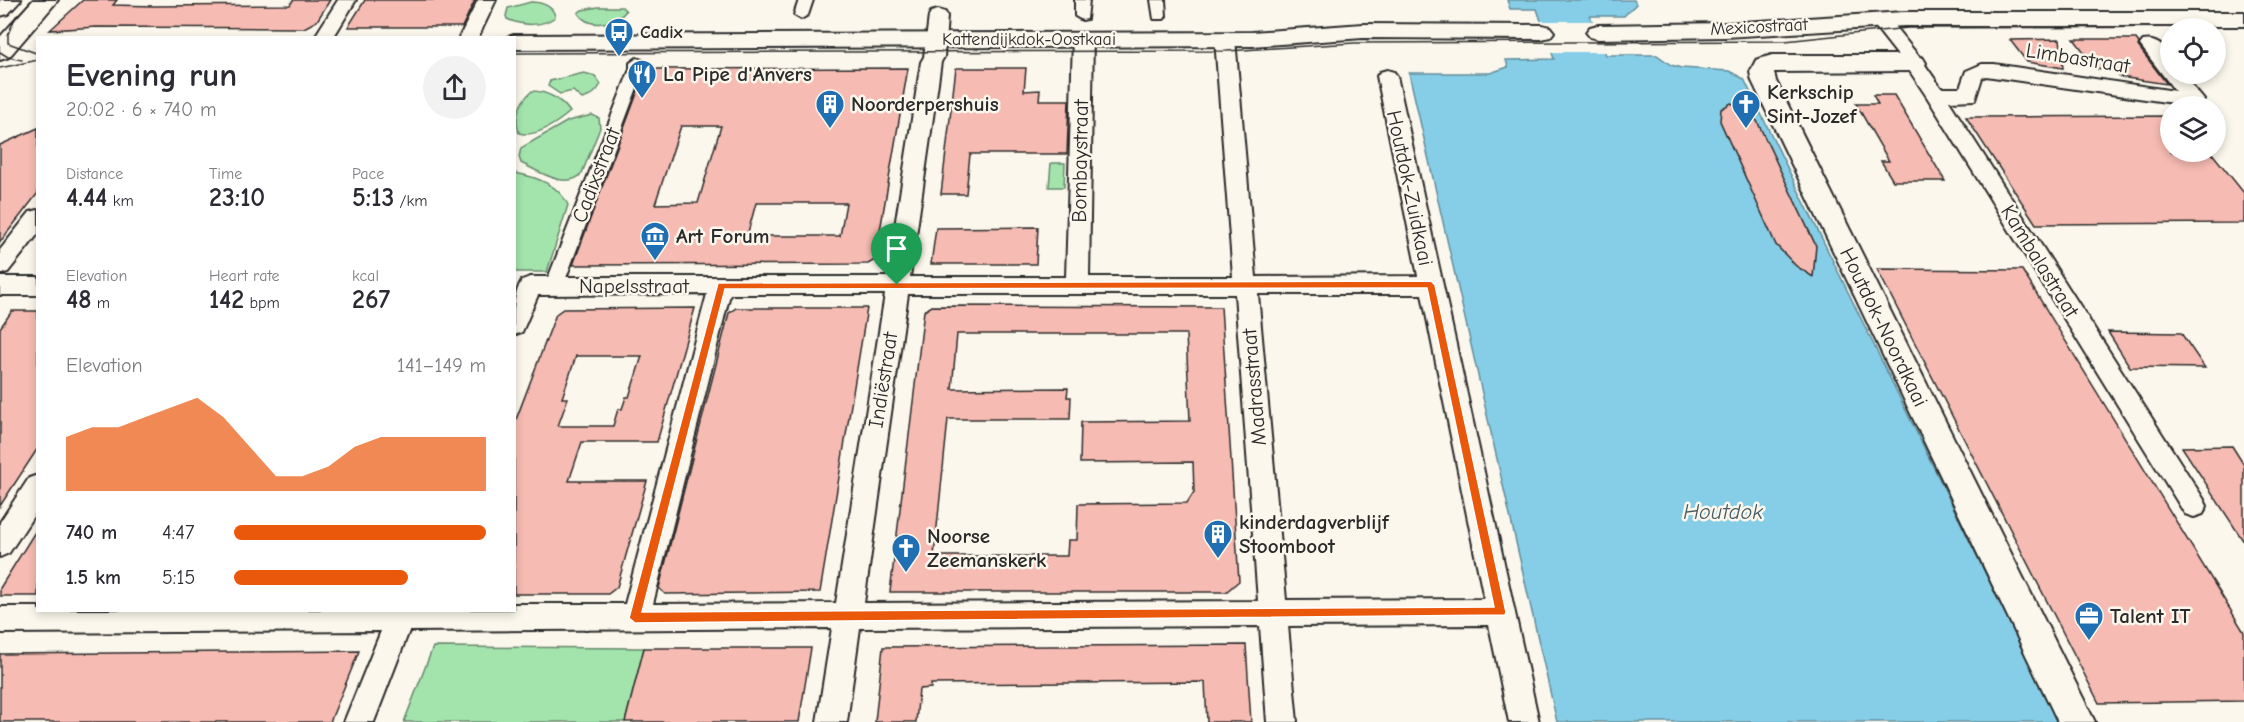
<!DOCTYPE html>
<meta charset="utf-8">
<style>
:root{--surface:#fff;--page:#f2f2f3;--text:#2b2b33;--muted:#7c7c81;--accent:#ea580c}
body{margin:0;font-family:"Comic Neue",sans-serif;background:var(--page);color:var(--text);height:100vh;display:flex;flex-direction:column;font-size:22px;white-space:nowrap}
*{box-sizing:border-box;margin:0}
p{font-size:20px;color:var(--muted)}
.icon{flex:none;width:33px;height:33px;fill:none;stroke:currentColor;stroke-width:2;stroke-linecap:round;stroke-linejoin:round}
.map{position:relative;flex:1;overflow:hidden}
.drawer{position:absolute;left:36px;top:36px;width:480px;height:576px;display:flex;flex-direction:column;background:var(--surface);border-radius:0px;box-shadow:0 3px 9px #0003}
.drawer>*{flex:none}
.buttons{position:absolute;left:2160px;top:18px;display:grid;gap:12px}
.buttons a{display:grid;place-items:center;width:66px;height:66px;border-radius:50%;background:var(--surface);box-shadow:0 3px 9px #0003;font-size:30px}
.pin{position:absolute;display:grid;place-items:center;width:51px;height:51px;color:#fff;margin:-62px -26px;border-radius:50% 50% 50% 0;rotate:-45deg;box-shadow:0 0 6px #0007}
.pin .icon{rotate:45deg}
.round{display:grid;place-items:center;flex:none;width:63px;height:63px;border-radius:32px;background:var(--page)}
.head{display:flex;align-items:center;justify-content:space-between;height:102px;padding:0 30px}
h1{font-size:33px;font-weight:600;line-height:45px}
.metrics{display:grid;grid-template-columns:repeat(3,1fr);gap:9px;height:102px;padding:6px 30px}
.metrics div{display:grid;align-content:center}
.metrics b{font-size:26px;font-weight:600}
.metrics small{font-size:16px;font-weight:400}
.metrics p{font-size:16px}
.chart{height:168px;padding:12px 30px}
.chart p{display:flex;justify-content:space-between}
.chart svg{width:100%;height:108px;margin-top:6px;fill:var(--accent);opacity:.7}
ul{padding:0 30px;list-style:none;font-size:20px}
li{display:grid;grid-template-columns:96px 72px 1fr;align-items:center;height:45px}
li i{height:15px;border-radius:8px;background:var(--accent)}
.map>svg:first-child{display:block}
</style>
<div class="map">
<svg width="2244" height="722" viewBox="0 0 2244 722">
<rect width="100%" height="100%" fill="#fbf7ec"/>
<filter id="ink" filterUnits="userSpaceOnUse"><feTurbulence type="fractalNoise" baseFrequency=".0167" numOctaves="2"/><feDisplacementMap in="SourceGraphic" scale="12" xChannelSelector="R" yChannelSelector="G"/><feConvolveMatrix kernelMatrix="1 2 1 2 8 2 1 2 1" color-interpolation-filters="sRGB"/></filter>
<g filter="url(#ink)">
<g fill="#a3e4ad" stroke="#67886c" stroke-width="1.5">
<path d="M531 2C541 2 554 6 555 17 542 27 522 26 507 19L506 16 508 8Z"/>
<path d="M598 7H622L626 11C615 25 588 29 578 13L582 10Z"/>
<path d="M584 73 595 76 601 84C597 92 591 97 582 99L573 91 560 94 548 86 550 81Z"/>
<path d="M532 91C547 91 562 100 570 112 557 123 537 138 519 133 514 117 519 102 532 91Z"/>
<path d="M592 115 599 118 600 128 582 173C568 191 538 171 521 163L519 157 521 148 568 121Z"/>
<path d="M1051 163H1065L1064 187H1049Z"/>
<path d="M515 173C536 177 558 184 568 205L547 272H515Z"/>
<path d="M433 647 644 648 625 722H404Z"/>
</g>
<path fill="#86cee7" stroke="#628d9c" stroke-width="1.5" d="M1507 0H1634L1636 4 1624 16H1590L1606 55H1657L1671 65 1681 68 1729 71 1744 79 2058 722H1557L1409 73H1490L1508 67 1506 60 1554 59 1537 9H1510Z"/>
<path fill="#fbf7ec" d="M1539 21H1594L1606 52H1550Z"/>
<g fill="#f6bbb2" stroke="#2b2b2b" stroke-width="1.5" fill-rule="evenodd">
<path d="M83 0H117L113 5 154 6 290 5 293 0H330L317 21 304 28 96 27 50 30Z"/>
<path d="M365 0H475L462 27H348Z"/>
<path d="M2060 39 2063 68 2027 62 2010 40Z"/>
<path d="M2074 39H2136L2139 43 2138 46 2167 84 2120 77 2114 69H2097Z"/>
<path d="M908 68 875 260 868 264 573 265 645 72 651 69ZM681 126H721L698 203 655 204ZM756 203H846L840 236H747Z"/>
<path d="M956 68H1026L1024 91 1040 90 1039 100H1069L1067 154H970L966 194H941Z"/>
<path d="M1873 95H1894L1945 181H1893L1881 161H1889L1856 104H1878Z"/>
<path d="M1731 103 1745 109 1757 121 1816 246 1813 277 1796 266 1776 245 1720 121 1721 109Z"/>
<path d="M2170 116V152H2211L2244 193V223L2036 224 1966 117Z"/>
<path d="M38 128V193L0 242V145Z"/>
<path d="M1038 227 1036 264H931L936 228Z"/>
<path d="M1877 269 2022 270 2244 632V701L2099 703Z"/>
<path d="M932 306 1221 307 1239 581 1226 592H890L924 311ZM957 334H1186L1190 421 1081 422 1080 463 1193 462 1194 492 1187 503 1078 504 1077 540H1068L1067 556H934L948 419H1070L1071 397H1067L1068 388 952 389Z"/>
<path d="M695 308 657 442H582L569 481H647L617 587 608 594H514V425L556 314 563 309ZM576 356H642L629 397H626L622 409H618L613 426H558L568 398H562Z"/>
<path d="M736 308H867L820 592 665 594 659 588 729 313Z"/>
<path d="M12 311H38V448L0 506V328Z"/>
<path d="M2108 332 2181 333 2205 368 2130 367Z"/>
<path d="M2232 446 2244 465V542L2182 447Z"/>
<path d="M38 527V596H0V588Z"/>
<path d="M1246 645 1251 722H1207L1205 682 931 684V688L919 689 916 722H875L883 647Z"/>
<path d="M644 648H811L799 722H625Z"/>
<path d="M359 651 330 722H0V654Z"/>
</g>
<g fill="none" stroke-linecap="round" stroke-linejoin="round">
<g stroke="#2b2b2b" stroke-width="4">
<g id="pedestrian">
<path d="M799 0H813L808 15 801 19 794 15Z"/>
<path d="M1075 0H1089L1087 19 1082 20 1075 16Z"/>
<path d="M1151 0H1165L1166 16 1164 19H1154Z"/>
<path d="M637 58 642 60 644 69 563 286 560 291 554 292 548 291 545 286 630 69V63Z"/>
</g>
</g>
<g stroke="#2b2b2b" stroke-width="4">
<g id="minor">
<path d="M338 0H356L333 38H314Z"/>
<path d="M478 0H496L478 38H459Z"/>
<path d="M938 10 945 12 947 16 944 57 941 62 910 277H1066L1073 38 1076 34H1090L1093 38 1089 277H1233L1215 39 1218 35H1232L1235 39 1256 277 1418 276 1377 76 1380 72 1387 70 1394 72 1397 76 1539 722H1509L1489 625 1288 626 1297 722H1267L1260 626 860 628 847 722H817L832 628 409 631 374 722H344L381 631 0 633V607H38V610H514V604H625L707 294 538 295 522 332 514 335C514 315 512 297 522 280L530 277H887L921 62 924 57 929 16 931 12ZM730 294H885L836 603 653 604ZM908 294H1235L1258 601 864 603ZM1258 294H1422L1484 599 1286 600Z"/>
<path d="M1879 14 1886 16 1921 59 1941 88H1960L1966 71 1982 64H1994L2175 91 2140 45 2143 41C2155 38 2166 47 2170 58 2172 62 2170 69 2170 74H2182L2204 100 2201 105 2194 106 1986 76 1982 78 1975 100 1949 101 2203 498 2207 506 2203 514 2194 517 2185 514 1927 97 1907 67 1870 20 1872 16Z"/>
<path d="M38 210V234L8 272 0 274V250L30 212Z"/>
<rect x="0" y="277" width="38" height="18"/>
<path d="M38 475V509L9 553 0 557V522L29 478Z"/>
</g>
</g>
<g stroke="#2b2b2b" stroke-width="4">
<g id="tertiary">
<path d="M0 0H21L8 14 0 16Z"/>
<path d="M33 0H58L9 57 0 60V37Z"/>
<path d="M1904 12H2244V26H1904L1726 37 1598 39 1590 37 1586 32 1590 27 1598 25 1726 23Z"/>
<path d="M1363 24 1542 25 1550 27 1554 32 1550 37 1542 39 1363 38 1252 46 514 49V38H505L514 35 1252 32Z"/>
<path d="M1772 55H1914L1923 58 1926 63 1923 68 1914 71 1774 72 1776 81 2095 722H2058L1752 81 1750 72 1756 60Z"/>
</g>
</g>
<use href="#pedestrian" fill="#fbf7ec" fill-rule="evenodd"/>
<use href="#minor" fill="#fbf7ec" fill-rule="evenodd"/>
<use href="#tertiary" fill="#fbf7ec" fill-rule="evenodd"/>
<g stroke="#2b2b2b" stroke-width="1.5">
<path d="M16 16 8 34V43L36 53"/>
<path d="M12 21 32 0"/>
<path d="M0 52 8 57 22 60"/>
<path d="M514 53 1227 51 1354 43 1785 41 1908 28 2244 27"/>
<path d="M0 68 38 60"/>
</g>
</g>
</g>
<path fill="#ea580c" stroke="#fff" stroke-width="1.5" fill-rule="evenodd" d="M1431 281 1435 285 1506 612 1505 615 635 623 629 618 718 283ZM1427 288 1494 607 642 612 725 289Z"/>
<defs>
<g id="bus-pin" transform="scale(1.5)"><path d="M0 17L-7.5 6A9.5 9.5 0 1 1 7.5 6Z" fill="#1f6fb2" stroke="#fbf7ec"/><path d="M-5-6H5V4H4V6H2V4H-2V6H-4V4H-5ZM-3.5-4V0h7V-4ZM-3.5 1.2v1.5H-2V1.2ZM2 1.2v1.5H3.5V1.2Z" fill="#fff"/></g>
<g id="restaurant-pin" transform="scale(1.5)"><path d="M0 17L-7.5 6A9.5 9.5 0 1 1 7.5 6Z" fill="#1f6fb2" stroke="#fbf7ec"/><path d="M-5-6h1v4h1v-4h1v4h1v-4h1v5L-1.5 .5V6h-2V.5L-5-1ZM5-6V6H3V1.5H1.5Q1.5-4 5-6Z" fill="#fff"/></g>
<g id="building-pin" transform="scale(1.5)"><path d="M0 17L-7.5 6A9.5 9.5 0 1 1 7.5 6Z" fill="#1f6fb2" stroke="#fbf7ec"/><path d="M-4-6H4V6H1V3H-1V6H-4ZM-2.5-4.3h1.7v1.8h-1.7ZM.8-4.3h1.7v1.8H.8ZM-2.5-1h1.7V.8h-1.7ZM.8-1h1.7V.8H.8Z" fill="#fff"/></g>
<g id="church-pin" transform="scale(1.5)"><path d="M0 17L-7.5 6A9.5 9.5 0 1 1 7.5 6Z" fill="#1f6fb2" stroke="#fbf7ec"/><path d="M-1.2-6h2.4v3.5h3.3v2.4h-3.3V6h-2.4V-.1h-3.3v-2.4h3.3Z" fill="#fff"/></g>
<g id="museum-pin" transform="scale(1.5)"><path d="M0 17L-7.5 6A9.5 9.5 0 1 1 7.5 6Z" fill="#1f6fb2" stroke="#fbf7ec"/><path d="M0-6L6-3V-2H-6V-3ZM-5-1h2V3h-2ZM-1-1h2V3h-2ZM3-1h2V3H3ZM-6 4H6V6H-6Z" fill="#fff"/></g>
<g id="office-pin" transform="scale(1.5)"><path d="M0 17L-7.5 6A9.5 9.5 0 1 1 7.5 6Z" fill="#1f6fb2" stroke="#fbf7ec"/><path d="M-6-3h4V-5.5h4V-3h4V5H-6ZM-1-4.5V-3h2v-1.5ZM-6 0V1H6V0Z" fill="#fff"/></g>
</defs>
<g fill-rule="evenodd">
<use href="#bus-pin" x="619" y="32"/>
<use href="#restaurant-pin" x="642" y="74"/>
<use href="#building-pin" x="830" y="104"/>
<use href="#church-pin" x="1746" y="104"/>
<use href="#museum-pin" x="655" y="236"/>
<use href="#building-pin" x="1218" y="534"/>
<use href="#church-pin" x="906" y="548"/>
<use href="#office-pin" x="2089" y="616"/>
</g>
<g text-anchor="middle" dominant-baseline="central" stroke-width="5" stroke-linejoin="round" paint-order="stroke">
<g font-size="18" fill="#2b2b2b" stroke="#fbf7ec">
<text transform="translate(1759 27) rotate(-3)">Mexicostraat</text>
<text x="1029" y="39">Kattendijkdok-Oostkaai</text>
</g>
<g font-size="18" font-weight="bold" fill="#2b2b2b" stroke="#fbf7ec" text-anchor="start">
<text x="640" y="32">Cadix</text>
</g>
<g font-size="21" fill="#2b2b2b" stroke="#fbf7ec">
<text transform="translate(2078 58) rotate(9)">Limbastraat</text>
<text transform="translate(1080 161) rotate(-89)">Bombaystraat</text>
<text transform="translate(596 175) rotate(-69)">Cadixstraat</text>
<text transform="translate(1410 188) rotate(78)">Houtdok-Zuidkaai</text>
<text transform="translate(2040 261) rotate(58)">Kambalastraat</text>
<text x="634" y="286">Napelsstraat</text>
<text transform="translate(1884 327) rotate(64)">Houtdok-Noordkaai</text>
<text transform="translate(883 380) rotate(-81)">Indiëstraat</text>
<text transform="translate(1254 387) rotate(-95)">Madrasstraat</text>
</g>
<g font-size="21" font-weight="bold" fill="#2b2b2b" stroke="#fbf7ec" text-anchor="start">
<text x="663" y="74">La Pipe d'Anvers</text>
<text x="1767" y="92">Kerkschip<tspan x="1767" dy="24">Sint-Jozef</tspan></text>
<text x="851" y="104">Noorderpershuis</text>
<text x="676" y="236">Art Forum</text>
<text x="1239" y="522">kinderdagverblijf<tspan x="1239" dy="24">Stoomboot</tspan></text>
<text x="927" y="536">Noorse<tspan x="927" dy="24">Zeemanskerk</tspan></text>
<text x="2110" y="616">Talent IT</text>
</g>
<g font-size="22" font-style="italic" fill="#465c63" stroke="#fbf7ec">
<text x="1723" y="512">Houtdok</text>
</g>
</g>
</svg>
<div class="buttons">
<a><svg class="icon" aria-label="locate" viewBox="0 0 24 24"><circle cx="12" cy="12" r="6"/><path d="M12 2v4M12 18v4M2 12h4M18 12h4"/></svg></a>
<a><svg class="icon" aria-label="layers" viewBox="0 0 24 24"><path d="M12 4l9 5-9 5-9-5zM3 14l9 5 9-5"/></svg></a>
</div>
<div class="pin" style="left:897px;top:285px;background:#1e9e55"><svg class="icon" aria-label="arrive" viewBox="0 0 24 24"><path d="M6 21V4h12l-3 4 3 4H6"/></svg></div>
<section class="drawer">
<div class="head"><div><h1>Evening run</h1><p>20:02 · 6 × 740 m</p></div><a class="round"><svg class="icon" aria-label="share" viewBox="0 0 24 24"><path d="M12 15V3M7 8l5-5 5 5M5 13v7h14v-7"/></svg></a></div>
<div class="metrics">
<div><p>Distance</p><b>4.44<small> km</small></b></div>
<div><p>Time</p><b>23:10</b></div>
<div><p>Pace</p><b>5:13<small> /km</small></b></div>
</div>
<div class="metrics">
<div><p>Elevation</p><b>48<small> m</small></b></div>
<div><p>Heart rate</p><b>142<small> bpm</small></b></div>
<div><p>kcal</p><b>267</b></div>
</div>
<div class="chart"><p><span>Elevation</span>141–149 m</p>
<svg viewBox="0 0 160 44" preserveAspectRatio="none"><path d="M0 44V22L10 18L20 18L30 14L40 10L50 6L60 14L70 26L80 38L90 38L100 34L110 26L120 22L130 22L140 22L150 22L160 22V44z"/></svg>
</div>
<ul>
<li><b>740 m</b>4:47<i style="width:100%"></i></li>
<li><b>1.5 km</b>5:15<i style="width:69%"></i></li>
</ul>
</section>
</div>
